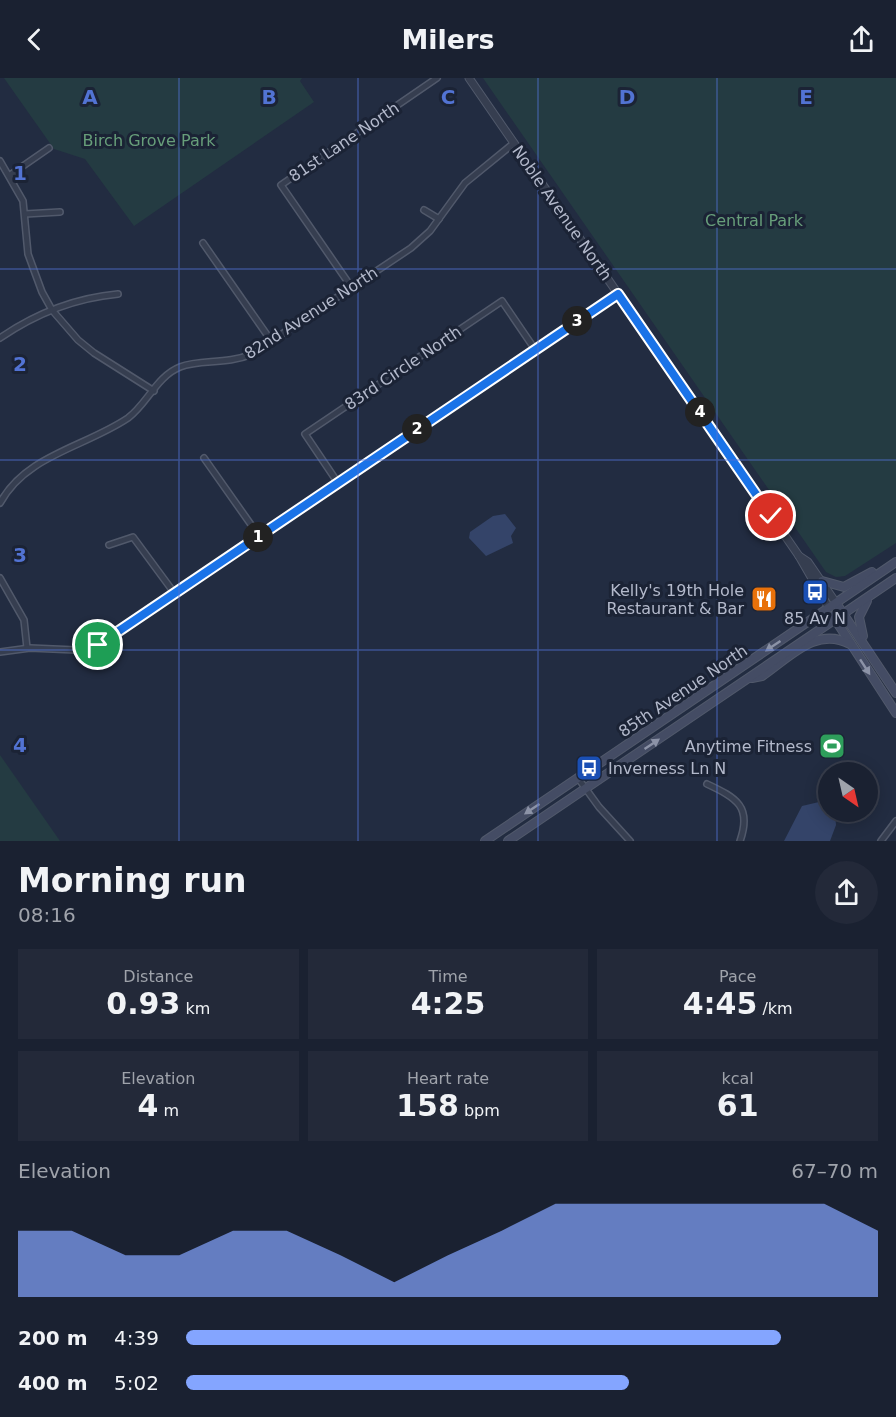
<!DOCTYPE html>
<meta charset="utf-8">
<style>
:root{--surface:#1a2131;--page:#232939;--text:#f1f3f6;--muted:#9fa3ab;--line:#383e4d;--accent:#84a5ff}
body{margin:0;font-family:"DejaVu Sans",sans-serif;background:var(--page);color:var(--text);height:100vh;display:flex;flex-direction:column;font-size:22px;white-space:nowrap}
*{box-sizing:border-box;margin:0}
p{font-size:20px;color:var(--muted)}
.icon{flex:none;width:33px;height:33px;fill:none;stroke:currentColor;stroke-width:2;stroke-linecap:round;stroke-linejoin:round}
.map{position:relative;height:763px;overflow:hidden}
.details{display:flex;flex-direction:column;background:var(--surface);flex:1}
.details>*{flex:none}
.needle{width:39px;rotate:146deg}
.controls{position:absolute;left:818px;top:684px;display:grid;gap:12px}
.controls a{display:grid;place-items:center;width:60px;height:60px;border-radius:50%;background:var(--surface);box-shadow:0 3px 15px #0003,0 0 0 2px var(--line);font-size:30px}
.pin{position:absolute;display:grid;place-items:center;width:51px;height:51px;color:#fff;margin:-26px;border:3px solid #fff;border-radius:50%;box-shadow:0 2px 6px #0007}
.km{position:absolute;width:30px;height:30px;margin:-15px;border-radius:50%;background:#222;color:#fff;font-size:16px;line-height:30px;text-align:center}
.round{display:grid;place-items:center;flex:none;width:63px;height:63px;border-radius:32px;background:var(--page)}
.head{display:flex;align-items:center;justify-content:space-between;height:102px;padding:0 18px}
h1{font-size:33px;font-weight:700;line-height:45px}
.metrics{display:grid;grid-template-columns:repeat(3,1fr);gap:9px;height:102px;padding:6px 18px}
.metrics div{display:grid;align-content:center;border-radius:0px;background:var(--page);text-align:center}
.metrics b{font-size:30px;font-weight:700}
.metrics small{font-size:16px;font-weight:400}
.metrics p{font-size:16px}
.chart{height:168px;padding:12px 18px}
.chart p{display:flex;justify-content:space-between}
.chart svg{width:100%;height:108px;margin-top:6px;fill:var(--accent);opacity:.7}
ul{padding:0 18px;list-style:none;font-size:20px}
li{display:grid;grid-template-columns:96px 72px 1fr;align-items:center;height:45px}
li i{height:15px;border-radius:8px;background:var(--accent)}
header{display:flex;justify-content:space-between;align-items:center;height:78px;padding:0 18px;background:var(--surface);font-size:27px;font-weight:700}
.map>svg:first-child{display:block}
</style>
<header><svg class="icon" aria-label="back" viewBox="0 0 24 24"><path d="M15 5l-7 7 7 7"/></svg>Milers<svg class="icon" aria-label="share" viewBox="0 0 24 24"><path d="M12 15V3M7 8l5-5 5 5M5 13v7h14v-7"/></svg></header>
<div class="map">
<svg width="896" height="763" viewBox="0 0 896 763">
<rect width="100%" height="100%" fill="#222c41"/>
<g fill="#243b42">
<path d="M4 0H302L300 3 314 24 134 148 85 81 54 71Z"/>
<path d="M483 0H896V465L845 498 836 499 826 494Z"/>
<path d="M0 677 60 763H0Z"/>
</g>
<g fill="#344469">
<path d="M505 436 516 450 511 458 513 465 486 478 469 460 470 454 493 438Z"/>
<path d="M819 724 828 730V734H835L836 747 830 763H784L802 728Z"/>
</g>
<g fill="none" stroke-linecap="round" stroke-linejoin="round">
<g stroke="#51596b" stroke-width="8">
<g id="minor">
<path d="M0 83 23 123 28 176 42 214 52 232 78 262 94 275 154 313"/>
<path d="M10 97 49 70"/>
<path d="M424 132 439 141"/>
<path d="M25 136 60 134"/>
<path d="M203 165 272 264"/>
<path d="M352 210 281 107 437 0"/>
<path d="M0 260C35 236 75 220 118 216"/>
<path d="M204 380 259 458"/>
<path d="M338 405 305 356 502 223 534 270"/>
<path d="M0 425C26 377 85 369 128 340 147 326 157 298 180 289 201 281 226 287 252 276L411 170 430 153 465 105 514 65"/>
<path d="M109 467 133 459 175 516"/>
<path d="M0 500 24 542 27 570"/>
<path d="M0 574 30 570 76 572 98 567 618 216"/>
<path d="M578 700 599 729 630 763"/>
<path d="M707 706C737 720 752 729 740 763"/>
<path d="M881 763 896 743"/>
</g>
</g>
<g stroke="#51596b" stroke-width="9">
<g id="tertiary">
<path d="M469 0 799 478 829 530"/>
<path d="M799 478 808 484 836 525"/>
</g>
</g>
<g stroke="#51596b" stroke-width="10">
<g id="secondary">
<path d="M822 503 844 509 872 494"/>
<path d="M836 525 896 615"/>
<path d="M833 538 896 635"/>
<path d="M863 558 859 539 867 523"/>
<path d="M752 600 762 598C790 579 816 548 850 566"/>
<path d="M485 763 896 484"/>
<path d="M508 763 896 500"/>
</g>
</g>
<use href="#minor" stroke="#363e50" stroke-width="5"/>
<use href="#tertiary" stroke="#363e50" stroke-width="7"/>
<use href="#secondary" stroke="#444c64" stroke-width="8"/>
</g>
<defs><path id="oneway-solid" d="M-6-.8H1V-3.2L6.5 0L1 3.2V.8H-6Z" transform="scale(1.5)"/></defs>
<g fill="#8c93a7">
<use href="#oneway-solid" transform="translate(773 568) rotate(146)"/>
<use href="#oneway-solid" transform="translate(865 589) rotate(57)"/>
<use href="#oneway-solid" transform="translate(652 666) rotate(-34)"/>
<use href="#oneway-solid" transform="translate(532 731) rotate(146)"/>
</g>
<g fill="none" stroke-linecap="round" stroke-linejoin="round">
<g stroke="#fff" stroke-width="12">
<path id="route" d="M98 567 618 216 771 438"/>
</g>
<use href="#route" stroke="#1a73e8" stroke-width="8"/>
</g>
<path fill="none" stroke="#5273d3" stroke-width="1.5" stroke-opacity="0.55" d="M179 0V763M358 0V763M538 0V763M717 0V763M0 191H896M0 382H896M0 572H896"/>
<defs>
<g id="bus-square" transform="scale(1.35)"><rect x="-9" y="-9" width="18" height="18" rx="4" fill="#1a4fb4" stroke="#1b2335"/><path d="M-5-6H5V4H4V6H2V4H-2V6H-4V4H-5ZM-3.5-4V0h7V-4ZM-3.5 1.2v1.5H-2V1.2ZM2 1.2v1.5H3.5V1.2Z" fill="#fff"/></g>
<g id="restaurant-square" transform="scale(1.35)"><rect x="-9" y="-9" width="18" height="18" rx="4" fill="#e8710a" stroke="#1b2335"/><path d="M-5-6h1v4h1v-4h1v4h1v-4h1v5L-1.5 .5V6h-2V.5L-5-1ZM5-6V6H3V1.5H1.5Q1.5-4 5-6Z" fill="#fff"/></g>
<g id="stadium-square" transform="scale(1.35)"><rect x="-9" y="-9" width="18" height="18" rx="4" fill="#2e9e5b" stroke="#1b2335"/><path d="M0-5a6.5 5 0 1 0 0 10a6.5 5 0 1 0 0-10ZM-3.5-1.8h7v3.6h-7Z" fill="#fff"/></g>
</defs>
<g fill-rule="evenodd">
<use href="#bus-square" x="815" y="514"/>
<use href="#restaurant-square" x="764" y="521"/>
<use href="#stadium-square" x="832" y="668"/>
<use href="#bus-square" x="589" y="690"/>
</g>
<g text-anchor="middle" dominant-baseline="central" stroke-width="6" stroke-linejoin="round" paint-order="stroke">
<g font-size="16" fill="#679e7a" stroke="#1b2335">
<text x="149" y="62">Birch Grove Park</text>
<text x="754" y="142">Central Park</text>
</g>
<g font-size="16" fill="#b3b9cb" stroke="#1b2335">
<text transform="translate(344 64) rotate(-34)">81st Lane North</text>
<text transform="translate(562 135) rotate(55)">Noble Avenue North</text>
<text transform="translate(311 235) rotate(-33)">82nd Avenue North</text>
<text transform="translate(403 290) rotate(-34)">83rd Circle North</text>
<text transform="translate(683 613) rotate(-34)">85th Avenue North</text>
</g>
<g font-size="16" fill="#b3b9cb" stroke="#1b2335" text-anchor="end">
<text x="744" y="512">Kelly's 19th Hole<tspan x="744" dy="18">Restaurant &amp; Bar</tspan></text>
<text x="815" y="540" text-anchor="middle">85 Av N</text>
<text x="812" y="668">Anytime Fitness</text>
<text x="608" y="690" text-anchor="start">Inverness Ln N</text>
</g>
</g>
<g font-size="20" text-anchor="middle" font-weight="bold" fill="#5273d3" stroke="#1b2335" stroke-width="6" stroke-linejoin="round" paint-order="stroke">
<text x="90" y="26">A</text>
<text x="269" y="26">B</text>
<text x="448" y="26">C</text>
<text x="627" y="26">D</text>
<text x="806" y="26">E</text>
<text x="20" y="102">1</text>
<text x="20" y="293">2</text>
<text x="20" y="484">3</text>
<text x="20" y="674">4</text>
</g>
</svg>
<div class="controls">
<a><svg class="needle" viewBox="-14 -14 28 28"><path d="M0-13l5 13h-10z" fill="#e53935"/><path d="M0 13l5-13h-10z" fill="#9fa3ab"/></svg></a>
</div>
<div class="pin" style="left:98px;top:567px;background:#1e9e55"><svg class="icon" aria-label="arrive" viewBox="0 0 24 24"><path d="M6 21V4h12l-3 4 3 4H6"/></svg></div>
<div class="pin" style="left:771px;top:438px;background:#d93025"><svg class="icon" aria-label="check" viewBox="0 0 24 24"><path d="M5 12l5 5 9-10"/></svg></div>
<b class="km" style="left:258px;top:459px">1</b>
<b class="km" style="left:417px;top:351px">2</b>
<b class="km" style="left:577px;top:243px">3</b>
<b class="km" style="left:700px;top:334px">4</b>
</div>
<section class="details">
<div class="head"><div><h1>Morning run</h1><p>08:16</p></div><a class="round"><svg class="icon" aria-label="share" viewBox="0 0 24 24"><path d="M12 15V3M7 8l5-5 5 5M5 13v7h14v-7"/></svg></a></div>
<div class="metrics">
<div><p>Distance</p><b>0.93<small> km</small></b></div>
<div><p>Time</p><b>4:25</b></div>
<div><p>Pace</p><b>4:45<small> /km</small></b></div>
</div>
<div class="metrics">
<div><p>Elevation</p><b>4<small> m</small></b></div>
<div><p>Heart rate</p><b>158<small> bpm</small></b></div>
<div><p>kcal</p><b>61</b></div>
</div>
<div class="chart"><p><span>Elevation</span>67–70 m</p>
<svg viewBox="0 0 160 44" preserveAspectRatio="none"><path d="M0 44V17L10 17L20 27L30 27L40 17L50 17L60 27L70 38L80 27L90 17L100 6L110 6L120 6L130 6L140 6L150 6L160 17V44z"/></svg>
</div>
<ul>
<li><b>200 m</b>4:39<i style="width:86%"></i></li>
<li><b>400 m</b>5:02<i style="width:64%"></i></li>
</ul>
</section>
